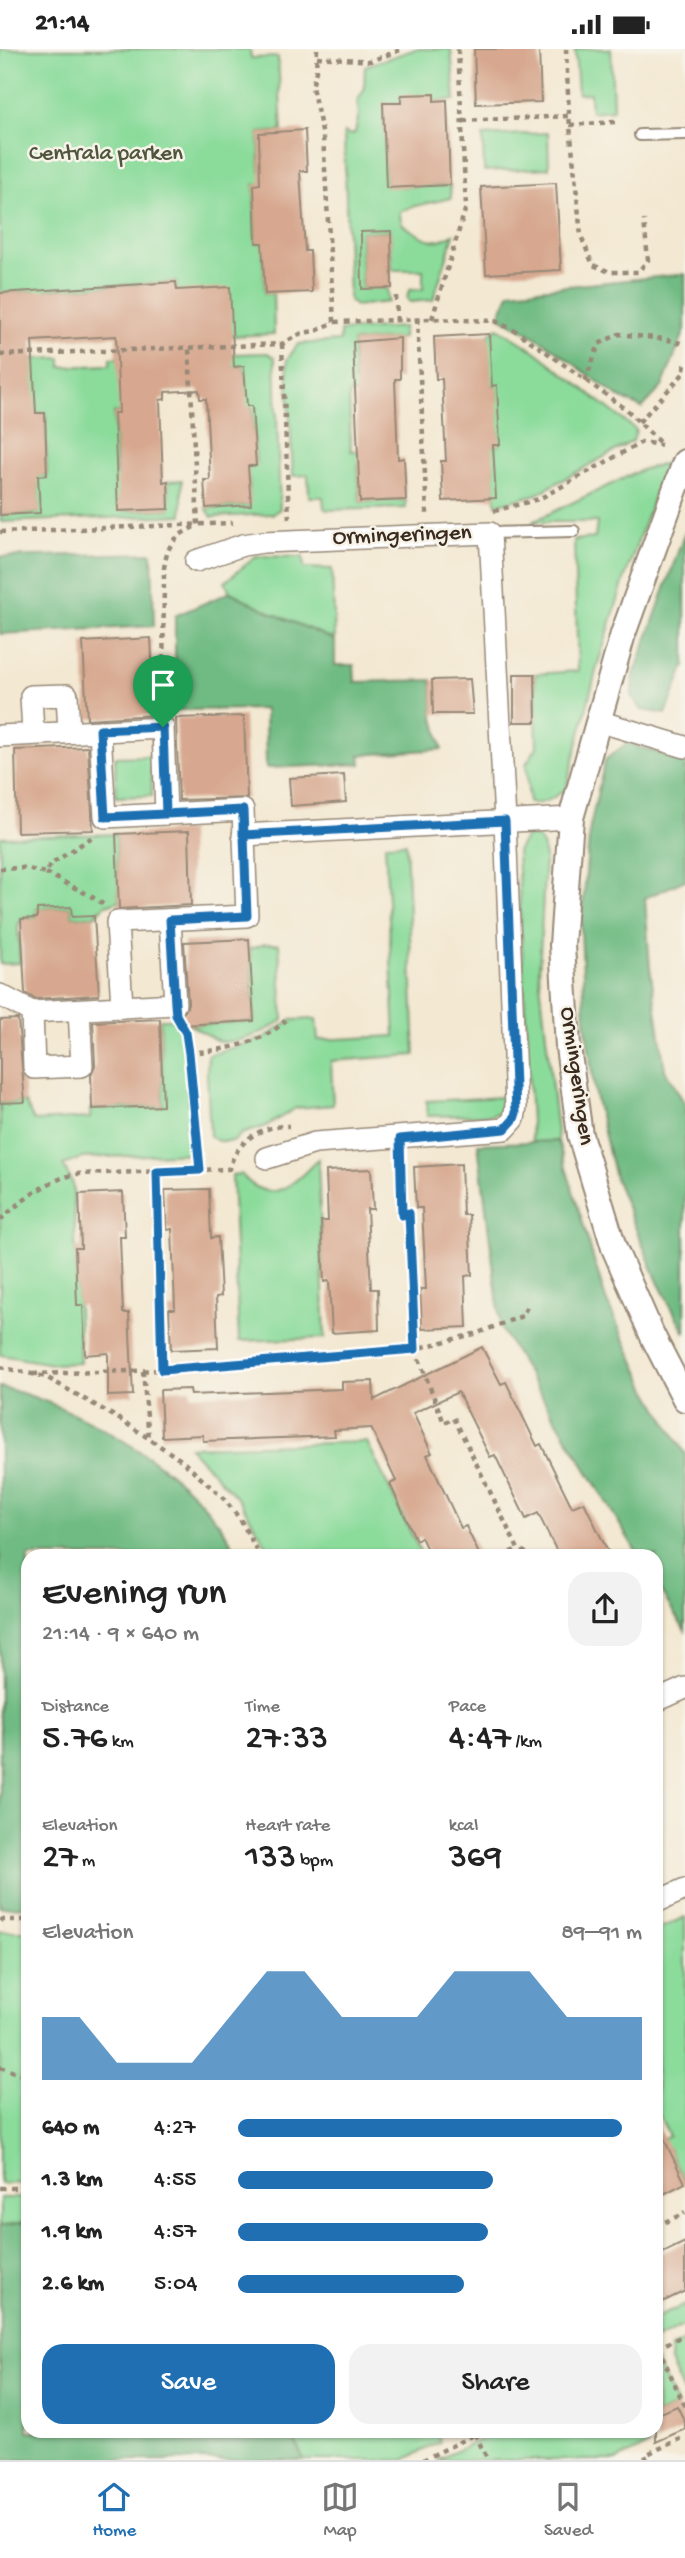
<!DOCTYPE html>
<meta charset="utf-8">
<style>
:root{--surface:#fff;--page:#f2f2f2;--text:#222;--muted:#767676;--line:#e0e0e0;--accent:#1f6fb2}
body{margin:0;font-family:"Gochi Hand",sans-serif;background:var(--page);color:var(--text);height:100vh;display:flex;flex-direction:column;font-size:26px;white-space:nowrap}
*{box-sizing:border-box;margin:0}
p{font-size:23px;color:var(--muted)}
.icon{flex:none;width:38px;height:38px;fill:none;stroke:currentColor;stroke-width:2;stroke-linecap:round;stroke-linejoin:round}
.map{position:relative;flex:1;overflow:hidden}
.sheet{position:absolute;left:21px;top:1500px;width:642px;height:889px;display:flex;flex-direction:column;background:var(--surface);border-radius:21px;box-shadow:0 2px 5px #0004}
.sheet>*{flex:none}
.pin{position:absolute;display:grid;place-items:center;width:60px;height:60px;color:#fff;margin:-72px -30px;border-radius:50% 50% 50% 0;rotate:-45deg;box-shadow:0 0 7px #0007}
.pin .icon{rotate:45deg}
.round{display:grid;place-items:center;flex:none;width:74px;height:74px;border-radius:21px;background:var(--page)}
.overview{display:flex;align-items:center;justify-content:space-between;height:119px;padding:0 21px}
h1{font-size:38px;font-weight:600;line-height:52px}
.metrics{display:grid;grid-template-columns:repeat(3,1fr);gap:10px;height:119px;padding:7px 21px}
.metrics div{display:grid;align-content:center}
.metrics b{font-size:35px;font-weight:600}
.metrics small{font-size:19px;font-weight:400}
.metrics p{font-size:19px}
.chart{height:196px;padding:14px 21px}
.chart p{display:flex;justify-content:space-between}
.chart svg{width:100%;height:126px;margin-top:7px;fill:var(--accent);opacity:.7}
.action{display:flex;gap:14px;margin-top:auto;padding:14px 21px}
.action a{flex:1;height:80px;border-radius:21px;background:var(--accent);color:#fff;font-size:28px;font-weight:600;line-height:80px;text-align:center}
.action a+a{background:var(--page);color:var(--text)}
ul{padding:0 21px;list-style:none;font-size:23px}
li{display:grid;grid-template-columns:112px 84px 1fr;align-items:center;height:52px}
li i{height:18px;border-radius:9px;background:var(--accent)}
.status{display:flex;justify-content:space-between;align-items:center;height:49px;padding:0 35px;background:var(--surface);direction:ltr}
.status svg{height:19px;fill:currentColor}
.tab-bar{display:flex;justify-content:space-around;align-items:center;height:98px;border-top:2px solid var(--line);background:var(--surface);font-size:19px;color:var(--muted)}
.tab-bar a{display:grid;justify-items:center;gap:4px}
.tab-bar .on{color:var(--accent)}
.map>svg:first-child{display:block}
</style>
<div class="status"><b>21:14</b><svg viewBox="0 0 49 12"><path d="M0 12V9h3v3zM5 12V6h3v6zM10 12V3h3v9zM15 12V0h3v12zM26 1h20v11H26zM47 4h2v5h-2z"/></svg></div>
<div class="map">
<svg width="685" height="2411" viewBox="0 0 685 2411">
<rect width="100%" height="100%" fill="#f7f3e8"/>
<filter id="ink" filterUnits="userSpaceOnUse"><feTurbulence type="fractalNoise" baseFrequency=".0143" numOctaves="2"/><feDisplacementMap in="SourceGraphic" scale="14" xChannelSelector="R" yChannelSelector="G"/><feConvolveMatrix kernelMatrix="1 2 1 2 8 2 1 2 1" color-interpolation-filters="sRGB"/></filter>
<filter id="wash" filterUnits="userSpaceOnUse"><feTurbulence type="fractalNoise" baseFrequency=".00686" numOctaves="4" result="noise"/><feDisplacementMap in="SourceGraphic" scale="28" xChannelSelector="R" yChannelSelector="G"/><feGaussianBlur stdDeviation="1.57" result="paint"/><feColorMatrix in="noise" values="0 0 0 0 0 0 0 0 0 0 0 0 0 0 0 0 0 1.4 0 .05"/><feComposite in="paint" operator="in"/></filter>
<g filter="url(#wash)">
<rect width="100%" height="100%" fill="#f3e8d2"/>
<g fill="#8bdb9b" stroke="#63825c" stroke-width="2">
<path d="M0 0H250L251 9 278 8 282 82 259 84 260 123 269 135 254 136 256 194 273 193 263 204 265 245 273 244 274 285 232 287 177 253 176 233 46 241 35 257 34 242 0 244Z"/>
<path d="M416 0H451L455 51 434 52 401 47 402 54H384L386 138 450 136 451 149 411 158 400 163C400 178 405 177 416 184 433 194 436 194 454 185L433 251 410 253 407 250 409 241 423 240V221H392L390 182 361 183 362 239H387L388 253 355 257 349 251 344 83 350 86 355 84 359 65 357 52 364 41 365 17Z"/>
<path d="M575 0H611L613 61 591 63 590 44 578 45Z"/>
<path d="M548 84 549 119 484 122 483 87Z"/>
<path d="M403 278V289L353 293 354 332 362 344 349 345 351 402H365L358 416 360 453 406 451V459L327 461 324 459 323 448H309L308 426 293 427 287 311 298 295 340 292V282Z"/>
<path d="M498 279 535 302 636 381 633 392 537 445 496 456 493 411 484 397 499 396 496 336 483 337 489 285Z"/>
<path d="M268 304 275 309 280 460 272 465 212 468 206 459 250 456 249 430 238 418 256 417 252 358H239L246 346 244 317 198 320V306Z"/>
<path d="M160 306 125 363 114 364 116 422 125 462 169 460 168 432 182 431V466L1 473V466L39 464 38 436 31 427 47 426 45 364 28 365 0 311 61 309V318L110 316V309Z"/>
<path d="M666 414 624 531 597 618 566 740C554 748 544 757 529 754L526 715 537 698 535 625 578 622 574 491 595 489 597 473H532L641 421Z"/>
<path d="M256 507 303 508 304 519 332 520 335 591 276 566 230 543 225 533Z"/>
<path d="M151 707 152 747 116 748 115 708Z"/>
<path d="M116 785 119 852 106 856 94 867 72 868 71 858 37 860V869L21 870 18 878 20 914 0 915V788Z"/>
<path d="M526 787 537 788 542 796 545 808 539 924 558 1092 532 1093 517 802Z"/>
<path d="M406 794 415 1006 331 1012 333 1056 296 1059 266 1077 241 1085 234 1092H218L210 1087 207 1024 208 1006 265 989 291 971 316 970 318 991 395 987 385 795Z"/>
<path d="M265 895H279L283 971C268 982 232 999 214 990 206 985 198 980 190 976L254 972 250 900Z"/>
<path d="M160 970H175L184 990 194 1104 82 1109 63 1116 73 1135 80 1314 52 1315 0 1306V1054L25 1053 34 1072 90 1069V1060L163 1057Z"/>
<path d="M503 1048 500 1063 491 1066 427 1067 426 1052Z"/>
<path d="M318 1110 325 1289 239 1292 232 1126 241 1125C271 1160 294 1135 318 1110Z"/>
<path d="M367 1393 422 1507H273L240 1452 189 1398Z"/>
<path d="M685 1868V2134L668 2099 657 2094 669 2087 656 2059V1881Z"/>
<path d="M0 1882H28V2134L0 2135Z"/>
<path d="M0 2149H28V2172L0 2178Z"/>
<path d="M685 2256V2276L656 2290V2269Z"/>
<path d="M685 2292V2346L670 2313 671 2299Z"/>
<path d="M656 2311 677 2357 656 2366Z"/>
<path d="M290 2382H435L440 2393 404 2411H304Z"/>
<path d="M499 2382H641L648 2397 617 2411H437Z"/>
</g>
<g fill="#70bb83" stroke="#567250" stroke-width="2">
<path d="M685 225V281L662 338 642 359 617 347 547 295 499 267 510 243Z"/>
<path d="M685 483V616L666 665 642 661 632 648 633 629Z"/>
<path d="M152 504 154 577 0 585V508Z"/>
<path d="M230 543 276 566 335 591V616H354L355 633 432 631 433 665 442 700 360 706 361 715 266 719 265 660 175 661V567Z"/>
<path d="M627 694 685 713V831L645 849 650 918 665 1021 685 1055V1284L658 1233 615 1129 595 1046 585 971 581 879 590 778 605 711Z"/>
<path d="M558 1092 606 1251 647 1340 685 1405V1582L656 1535V1507H639L501 1280 478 1095Z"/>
<path d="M0 1338C71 1355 171 1411 216 1471 225 1482 232 1495 239 1507H28V1857L0 1858Z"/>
<path d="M28 2172V2382H290L304 2411H0V2178Z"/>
</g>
<g id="blocks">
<g fill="#d7a88f">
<path d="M474 0H539L541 53 476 55Z"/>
<path d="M434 45V52L447 51 450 136 386 139 383 54H402L401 46Z"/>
<path d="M305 81 307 122H300L305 202H310L312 243 265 245 262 194H256L254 136 260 135 259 84Z"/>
<path d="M556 134 561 221 486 225 481 138Z"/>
<path d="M391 182 392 239 362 240 361 183Z"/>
<path d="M176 233 177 241 230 238 234 318 244 317 247 357H252L256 417H248L251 456 206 459 204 431H210L206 350H200L199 341 165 343V350L160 351 163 433 168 432 169 460 118 462 114 364H119L116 287 32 292 36 364H45L47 426 38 427 40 464 0 466V244Z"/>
<path d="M489 285 492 337 497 336 500 396H493L496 449 443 452 441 412H446L442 330H436L434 288Z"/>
<path d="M400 289V330H395L398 410 404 409 406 451 360 453 353 293Z"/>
<path d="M151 589 155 666 87 670 83 593Z"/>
<path d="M514 625H535L536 673H514Z"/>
<path d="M470 630 473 665H433L432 631Z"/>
<path d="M244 667 247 749 179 751 176 669Z"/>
<path d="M88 698 93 781 17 783 15 701Z"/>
<path d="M344 726 346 753 291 757 289 729Z"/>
<path d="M189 782 191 856 119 860 116 785Z"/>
<path d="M71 858 72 868 94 867 99 946 35 950 25 944 21 870 37 869V860Z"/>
<path d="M249 890 254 972 182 976V966L186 961 188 954 184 893Z"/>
<path d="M18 970 25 1053 0 1054V971Z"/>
<path d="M160 970 163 1057 92 1060 91 1026 95 1016 93 973Z"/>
<path d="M461 1115 463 1166H469L472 1226 465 1227 467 1278 422 1280 420 1240H426L422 1159H416L414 1118Z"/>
<path d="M371 1120 373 1160H367L371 1240H378L379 1281 332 1284 329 1232 324 1233 321 1172H328L326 1122Z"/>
<path d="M209 1140 211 1189 218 1188 221 1247 216 1248 218 1299 171 1301 169 1260H175L172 1180 167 1181 165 1141Z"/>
<path d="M123 1143 125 1188H120L123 1264H129L133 1346 108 1347V1304L85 1306 83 1256H77L75 1199H81L79 1145Z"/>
<path d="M482 1298 501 1335 506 1333 537 1397 541 1395 572 1458 584 1453 610 1507H559L538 1464 526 1470 495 1406 490 1408 458 1343 413 1364 432 1404 427 1406 461 1479 466 1477 480 1507H430L421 1488 416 1491 390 1435 396 1432 371 1379 334 1381 335 1387 203 1392V1386L162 1388 160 1341 190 1340 191 1346 267 1343 342 1340V1333L373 1332 374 1351Z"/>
<path d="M656 2073 685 2134 656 2149Z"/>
<path d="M685 2193V2242L656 2256V2207Z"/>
<path d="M677 2357 685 2373V2380L656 2393V2366Z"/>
</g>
</g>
</g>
<g filter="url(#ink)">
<use href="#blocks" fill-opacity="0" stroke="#978978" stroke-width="2"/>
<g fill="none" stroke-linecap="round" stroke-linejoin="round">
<g stroke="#978978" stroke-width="14">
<g id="service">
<path d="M640 86 685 85"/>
<path d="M490 484 574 482"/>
</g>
</g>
<g stroke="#978978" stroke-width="24">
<g id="minor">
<path d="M196 512 243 496 263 493 490 484 505 772 516 1058 514 1070 505 1080 315 1094 267 1109"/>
<path d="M598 672 685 698"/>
<path d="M100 682 105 768 166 765"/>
<path d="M33 684 31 647 67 646 69 683"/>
<path d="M0 687 163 679 166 765 243 761 247 867 117 873 122 958 32 963 0 946"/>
<path d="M243 786 571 769"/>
<path d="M122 958 175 955 170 871"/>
<path d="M32 963 34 1019 82 1017 79 961"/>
<path d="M656 1652 685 1639"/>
<path d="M656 1853 685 1840"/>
</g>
</g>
<g stroke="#978978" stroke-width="28">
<path id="tertiary" d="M685 413 623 585 571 769 562 896 568 998 580 1086 614 1199 653 1288 685 1350"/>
</g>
<g stroke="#978978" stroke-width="4.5" stroke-dasharray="5 5" stroke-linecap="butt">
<path d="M317 0 316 22 312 38 323 87 334 273"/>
<path d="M566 0 569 67 581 187 593 216 610 223H638L648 211 644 171"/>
<path d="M317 8 371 12 403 0"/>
<path d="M463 72 569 67"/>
<path d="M570 76 615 73"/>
<path d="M396 247 397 271"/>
<path d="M417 270 427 465"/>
<path d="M432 270 466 158 458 0"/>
<path d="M282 295 289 471"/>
<path d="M0 306 282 295 302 284 316 282 334 273 432 270 495 272 516 282 545 302 627 361 662 396"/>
<path d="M585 332 599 295 619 285 664 290 685 295"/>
<path d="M639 373 683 325 685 315"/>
<path d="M494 462 539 450 642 393 661 396"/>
<path d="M0 483 233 474"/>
<path d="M163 660 164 519C168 493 175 487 198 476L189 300"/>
<path d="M0 820 23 819 46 824 51 815 94 787"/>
<path d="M46 824 89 846 106 857"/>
<path d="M179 974C195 1004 197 1084 200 1121"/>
<path d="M189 1004C222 1001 262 996 286 971"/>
<path d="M400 1109 402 1165 409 1164 415 1300 444 1374 454 1369 518 1500 533 1507"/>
<path d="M157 1123 162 1321"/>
<path d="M0 1171C23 1151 46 1131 77 1125L229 1120C237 1092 259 1077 289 1077"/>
<path d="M0 1318 46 1328 121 1371 181 1411 224 1450 240 1470 260 1507"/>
<path d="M143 1322 149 1390"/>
<path d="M33 1325 162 1321 415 1300 478 1284 522 1267 527 1258"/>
<path d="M501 1507 518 1500"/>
<path d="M0 1871H28"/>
<path d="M0 2018 28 2028"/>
<path d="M0 2139H28"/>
<path d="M656 2177 685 2164"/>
<path d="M658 2298 685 2358"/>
<path d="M657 2299 685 2286"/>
<path d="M455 2382 460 2393"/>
<path d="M475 2385 488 2411"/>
<path d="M423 2411 482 2382"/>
<path d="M647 2411 645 2406 685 2388"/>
</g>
<use href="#service" stroke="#fff" stroke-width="10"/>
<use href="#minor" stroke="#fff" stroke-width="21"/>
<use href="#tertiary" stroke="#fff" stroke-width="24"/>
</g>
</g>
<g fill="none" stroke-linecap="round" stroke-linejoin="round" filter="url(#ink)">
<g stroke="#fff" stroke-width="14">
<path id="route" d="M163 678 166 765 243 761 247 867 170 871 175 955 176 966 186 984 189 1004 200 1121 157 1123 162 1321 415 1300 409 1164 402 1166 400 1090 505 1080 514 1070 516 1064 505 772 243 786V761L105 768 100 681 163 678"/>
</g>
<use href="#route" stroke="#1f6fb2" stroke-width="9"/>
</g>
<g text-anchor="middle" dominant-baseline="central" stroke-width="5" stroke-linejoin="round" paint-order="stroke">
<g font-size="23" fill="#4f563d" stroke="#f7f3e8">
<text x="106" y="105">Centrala parken</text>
</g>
<g font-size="23" fill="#3b2a1e" stroke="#f7f3e8">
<text transform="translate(402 487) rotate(-2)">Ormingeringen</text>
<text transform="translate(576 1027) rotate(82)">Ormingeringen</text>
</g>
</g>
</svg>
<div class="pin" style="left:163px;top:678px;background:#1e9e55"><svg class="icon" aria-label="arrive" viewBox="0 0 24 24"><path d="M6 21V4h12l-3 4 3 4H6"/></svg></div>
<section class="sheet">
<div class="overview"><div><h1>Evening run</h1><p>21:14 · 9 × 640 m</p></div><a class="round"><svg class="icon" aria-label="share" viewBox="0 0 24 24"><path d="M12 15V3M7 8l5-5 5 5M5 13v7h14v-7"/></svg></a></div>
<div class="metrics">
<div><p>Distance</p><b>5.76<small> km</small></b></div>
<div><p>Time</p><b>27:33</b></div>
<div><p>Pace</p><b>4:47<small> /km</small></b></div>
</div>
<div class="metrics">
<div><p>Elevation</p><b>27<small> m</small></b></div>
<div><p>Heart rate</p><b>133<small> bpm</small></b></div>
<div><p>kcal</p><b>369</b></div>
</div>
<div class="chart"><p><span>Elevation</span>89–91 m</p>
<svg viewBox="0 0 160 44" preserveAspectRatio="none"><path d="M0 44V22L10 22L20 38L30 38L40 38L50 22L60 6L70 6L80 22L90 22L100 22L110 6L120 6L130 6L140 22L150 22L160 22V44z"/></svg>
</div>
<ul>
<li><b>640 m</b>4:27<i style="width:95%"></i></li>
<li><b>1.3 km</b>4:55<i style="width:63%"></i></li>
<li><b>1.9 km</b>4:57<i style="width:62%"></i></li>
<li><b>2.6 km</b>5:04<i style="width:56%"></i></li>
</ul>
<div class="action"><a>Save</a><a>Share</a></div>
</section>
</div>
<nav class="tab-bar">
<a class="on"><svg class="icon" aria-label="home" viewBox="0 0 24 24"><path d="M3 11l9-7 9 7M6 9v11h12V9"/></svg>Home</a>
<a><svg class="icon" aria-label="map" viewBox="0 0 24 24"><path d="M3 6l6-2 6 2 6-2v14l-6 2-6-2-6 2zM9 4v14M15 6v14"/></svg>Map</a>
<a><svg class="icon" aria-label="saved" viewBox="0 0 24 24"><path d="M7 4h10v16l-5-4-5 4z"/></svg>Saved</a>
</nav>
